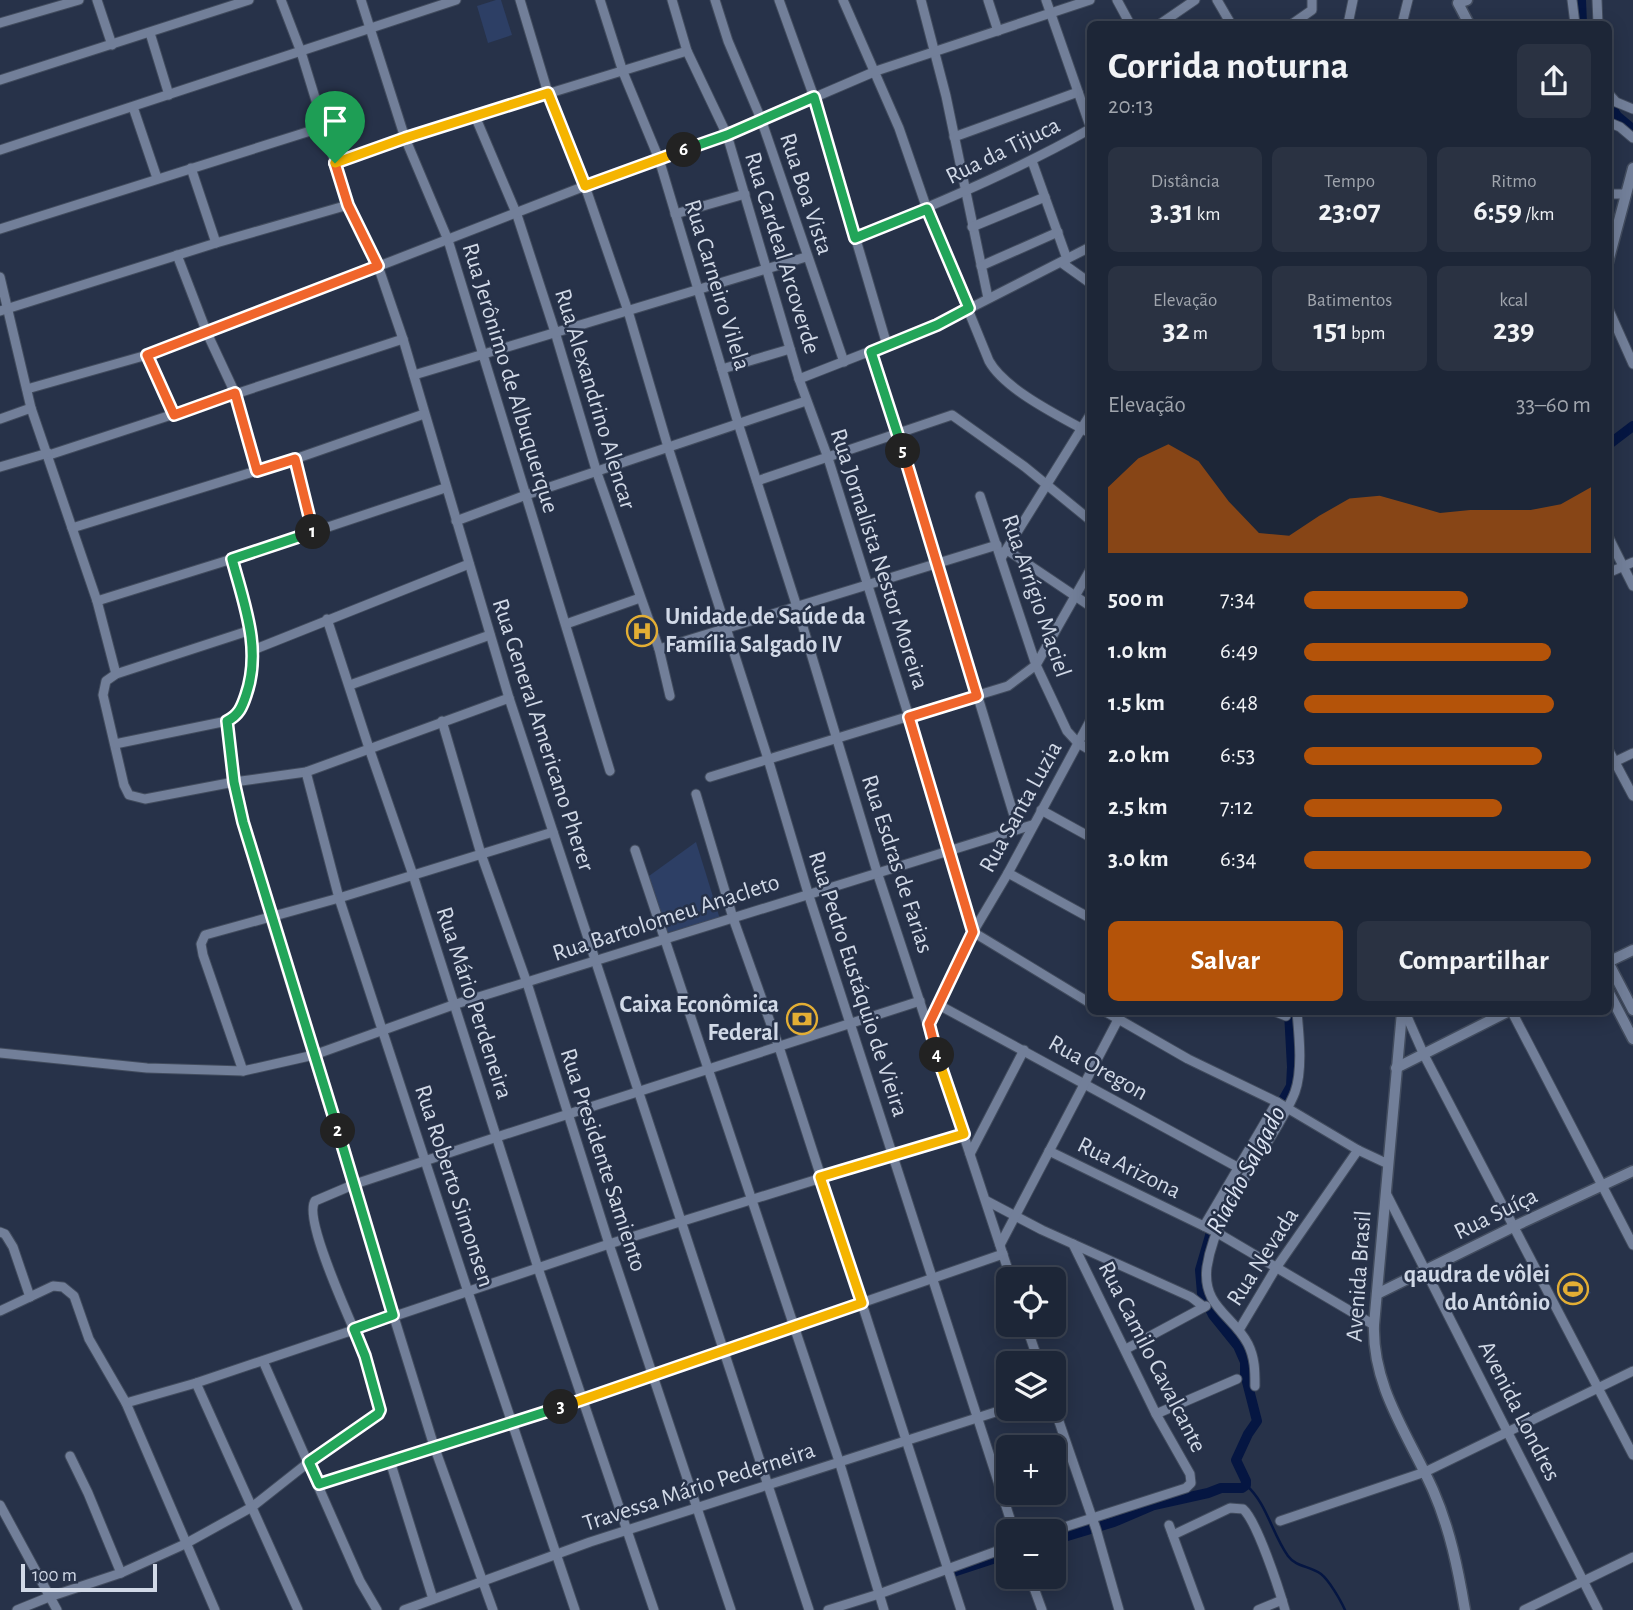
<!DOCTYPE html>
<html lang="pt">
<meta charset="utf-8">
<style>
:root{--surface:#1d2637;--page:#2a3242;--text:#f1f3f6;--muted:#a0a5ad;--line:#3b4352;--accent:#b45309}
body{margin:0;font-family:"Alegreya Sans",sans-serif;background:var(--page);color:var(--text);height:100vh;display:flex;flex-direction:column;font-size:26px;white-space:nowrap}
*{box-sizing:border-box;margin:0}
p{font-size:23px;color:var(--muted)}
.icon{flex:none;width:38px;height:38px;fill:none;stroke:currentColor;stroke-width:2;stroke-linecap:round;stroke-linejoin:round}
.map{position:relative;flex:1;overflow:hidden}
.drawer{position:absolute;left:1087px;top:21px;width:525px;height:994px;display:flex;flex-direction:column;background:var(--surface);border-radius:10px;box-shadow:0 4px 18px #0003,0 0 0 2px var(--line)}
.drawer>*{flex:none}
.fabs{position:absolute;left:996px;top:1267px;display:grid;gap:14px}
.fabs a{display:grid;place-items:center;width:70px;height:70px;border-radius:10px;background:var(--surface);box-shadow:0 4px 18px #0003,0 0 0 2px var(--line);font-size:35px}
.scale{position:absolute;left:21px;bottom:18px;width:136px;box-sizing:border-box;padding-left:7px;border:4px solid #d1d9e7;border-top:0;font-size:19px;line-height:24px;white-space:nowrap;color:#d1d9e7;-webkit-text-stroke:5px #273249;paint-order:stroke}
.pin{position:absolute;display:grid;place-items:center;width:60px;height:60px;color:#fff;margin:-72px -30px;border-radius:50% 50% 50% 0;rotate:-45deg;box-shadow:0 0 7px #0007}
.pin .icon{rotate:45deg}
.km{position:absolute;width:35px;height:35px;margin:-18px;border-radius:50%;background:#222;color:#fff;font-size:19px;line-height:35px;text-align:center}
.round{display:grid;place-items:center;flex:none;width:74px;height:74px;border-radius:10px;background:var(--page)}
.overview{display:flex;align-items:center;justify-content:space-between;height:119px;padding:0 21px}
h1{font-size:38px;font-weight:700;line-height:52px}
.figures{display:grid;grid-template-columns:repeat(3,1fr);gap:10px;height:119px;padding:7px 21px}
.figures div{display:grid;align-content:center;border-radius:10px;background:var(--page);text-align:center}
.figures b{font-size:30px;font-weight:700}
.figures small{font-size:19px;font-weight:400}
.figures p{font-size:19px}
.chart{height:196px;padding:14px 21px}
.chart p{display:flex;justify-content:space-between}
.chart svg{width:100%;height:126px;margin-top:7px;fill:var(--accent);opacity:.7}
.primary-button{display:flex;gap:14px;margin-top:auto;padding:14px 21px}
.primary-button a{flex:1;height:80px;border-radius:10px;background:var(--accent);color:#fff;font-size:28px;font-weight:700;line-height:80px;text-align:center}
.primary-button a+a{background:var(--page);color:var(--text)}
ul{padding:0 21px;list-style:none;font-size:23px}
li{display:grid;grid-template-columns:112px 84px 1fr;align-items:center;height:52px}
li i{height:18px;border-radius:9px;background:var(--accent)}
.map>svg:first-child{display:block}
</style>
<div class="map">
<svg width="1633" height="1610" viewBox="0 0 1633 1610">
<rect width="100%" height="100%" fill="#273249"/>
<g fill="#2d3f65">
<path d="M496 0H501L512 35 488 43 477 6Z"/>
<path d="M696 842 720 919 666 933 649 876Z"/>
<path d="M1579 1276 1591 1293 1565 1305 1556 1285Z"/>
</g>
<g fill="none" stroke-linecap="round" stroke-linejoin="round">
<path stroke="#051642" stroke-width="2.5" d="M1246 1485C1267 1503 1272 1534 1288 1556 1296 1567 1310 1566 1321 1574 1329 1580 1341 1601 1345 1610"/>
<g stroke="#051642" stroke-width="10">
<path d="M1581 0 1582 24"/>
<path d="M1608 102 1617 116 1630 127"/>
<path d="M1608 445 1633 426"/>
<path d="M1054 1540 1114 1522 1154 1505 1208 1493 1221 1488H1242L1246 1485V1481L1236 1460 1248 1434 1257 1421 1245 1374V1362L1238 1346 1213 1315 1202 1293 1200 1270 1214 1222 1291 1086 1292 1067 1289 1012"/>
<path d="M950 1573 1008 1554"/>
</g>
<g stroke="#424c5e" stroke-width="11">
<g id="minor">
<path d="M97 0 112 45"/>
<path d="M281 0 301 52 348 205 378 266 403 339 509 698 809 1610"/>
<path d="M361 0 405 138 448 240 610 771"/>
<path d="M520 0 548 93 585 186 628 311 668 447 768 759 808 893 1014 1531"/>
<path d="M600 0 623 72 659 159 738 423 797 607 877 872 1011 1279"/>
<path d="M672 0 687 51 727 135 799 379 828 458 909 717 973 932 1090 1003"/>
<path d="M715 0 728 41 761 119 844 362"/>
<path d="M779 0 814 97 887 345"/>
<path d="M843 0 899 128 927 209 989 361C1005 390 1061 417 1090 433"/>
<path d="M921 0 946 96 988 298"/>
<path d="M988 0 998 31"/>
<path d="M1046 0 1090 126"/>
<path d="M1117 0 1130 24"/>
<path d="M1217 0 1231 24"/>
<path d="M1572 0 1575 24"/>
<path d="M1597 0 1598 24"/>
<path d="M0 23 79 0"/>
<path d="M1160 24 1195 0"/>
<path d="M1292 24 1312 10V0"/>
<path d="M1348 24 1353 0"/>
<path d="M1402 24 1408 0"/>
<path d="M150 33 169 95"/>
<path d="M0 80 249 0"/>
<path d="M1608 93 1616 102 1633 109"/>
<path d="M133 107 157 178"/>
<path d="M475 116 517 215 555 332 597 473 659 649 670 696"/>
<path d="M1608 122 1620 127 1633 138"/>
<path d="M954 137 1078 92"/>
<path d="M0 150 456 0"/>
<path d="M1032 161 1067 259"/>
<path d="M335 163 475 116 687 51"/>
<path d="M191 168 216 243"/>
<path d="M1608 194H1626"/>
<path d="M675 214 745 194"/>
<path d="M972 227 1045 197"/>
<path d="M0 229 323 127"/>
<path d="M855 238C935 204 1014 172 1090 129"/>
<path d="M177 255 207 333 235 393 257 471"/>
<path d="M1062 263 1090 283"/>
<path d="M981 266 1058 232"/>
<path d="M0 277 31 408 97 601 116 674"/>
<path d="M1608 308 1633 364"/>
<path d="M0 311 216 243 348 205"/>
<path d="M871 352 898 434 1018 829"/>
<path d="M147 355 174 415"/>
<path d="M722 369 790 349"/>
<path d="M414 375 806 257"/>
<path d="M799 379 937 325 1090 247"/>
<path d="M27 389 147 355 207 333 585 186 727 135 876 71 1090 0"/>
<path d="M0 419 31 408"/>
<path d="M49 455 403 339"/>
<path d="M295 459 313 532"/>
<path d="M0 467 48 453"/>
<path d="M757 481 952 415 1025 467 1090 520"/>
<path d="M980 496 1036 665 1067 731 1078 743 1090 750"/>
<path d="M456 521 526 495 806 401"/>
<path d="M72 528 295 459 424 414"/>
<path d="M1608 536 1633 586"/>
<path d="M1007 550 1090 606"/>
<path d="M1001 558 1090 415"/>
<path d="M1608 573 1633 562"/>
<path d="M97 601 232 559 445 488"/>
<path d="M327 619 369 748 413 875 538 1268 654 1610"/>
<path d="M566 624 640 598"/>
<path d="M251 630 116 674 106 681 103 695 124 785 129 795 145 799 234 782 306 772 509 698"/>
<path d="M659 649 997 545"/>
<path d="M253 650 469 564"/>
<path d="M350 685 490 635"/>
<path d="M227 721 234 782 243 822 270 917 434 1446 493 1610"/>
<path d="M442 721 481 854 527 983 609 1244 731 1610"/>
<path d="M115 744 227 721C239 715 242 707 246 695 262 649 244 604 232 559"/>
<path d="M1608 749 1633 796"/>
<path d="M1608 765 1633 753"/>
<path d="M306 772 339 898 468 1292 575 1610"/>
<path d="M710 777 1008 686 1036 665 1090 570"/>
<path d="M696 794 733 918 779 1047 961 1610"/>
<path d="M1041 810 1090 837"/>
<path d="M635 850 839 1461 884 1610"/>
<path d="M1008 873 1090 918"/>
<path d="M937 1004 1239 1168"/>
<path d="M1106 1012 1188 1059 1277 1102 1358 1150 1388 1164"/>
<path d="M1276 1012 1286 1016V1012"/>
<path d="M1405 1012 1424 1055 1633 1455"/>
<path d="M1512 1012 1633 1245"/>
<path d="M929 1024 973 932 1008 873 1090 721"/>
<path d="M0 1053 147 1068 243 1071 314 1055 453 1005 1032 825"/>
<path d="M243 1071 203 955 201 944 205 935 339 898 553 832"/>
<path d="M1049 1151 1216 1232 1374 1325"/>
<path d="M970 1154 1024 1050"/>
<path d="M1386 1193 1598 1610"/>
<path d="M987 1201 1042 1230 1191 1297 1204 1307"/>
<path d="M1204 1226 1277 1102"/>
<path d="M0 1232 5 1234 13 1247 30 1297"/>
<path d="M1000 1245 1122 1012"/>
<path d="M0 1311 53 1286 63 1287 74 1296 89 1339 126 1403 215 1610"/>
<path d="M1026 1325 1039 1363"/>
<path d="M1239 1330 1276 1268 1358 1150"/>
<path d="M1126 1349 1206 1306"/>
<path d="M263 1361 360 1581 377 1610"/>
<path d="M196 1383 298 1610"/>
<path d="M1255 1386C1255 1371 1255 1358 1248 1344 1233 1315 1202 1307 1207 1267 1215 1215 1252 1170 1278 1125 1284 1114 1291 1103 1295 1092 1303 1070 1299 1034 1297 1012"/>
<path d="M126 1403 196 1383 609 1244 963 1134"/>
<path d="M1054 1407 1096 1529 1119 1610"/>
<path d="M1156 1414 1237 1379"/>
<path d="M70 1456 88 1493 121 1573"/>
<path d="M390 1461 433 1599"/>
<path d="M319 1484 549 1411 1003 1254"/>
<path d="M0 1505 57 1610"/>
<path d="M1280 1521 1425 1472 1633 1371"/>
<path d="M1169 1525 1200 1610"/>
<path d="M1052 1531 1186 1488 1191 1483 1190 1474 1156 1414 1073 1244"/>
<path d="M1173 1535 1230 1508 1243 1509C1257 1521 1279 1589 1285 1610"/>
<path d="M1030 1577 1042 1610"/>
<path d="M17 1610 49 1597 121 1573 185 1544 252 1507 309 1462 378 1414 380 1411C375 1391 370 1371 364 1353 354 1328 302 1219 315 1201L355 1184 497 1137 920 1001"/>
<path d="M404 1610 590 1542 1008 1408"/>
<path d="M828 1610 879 1594 1008 1547"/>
<path d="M1258 1610 1282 1600"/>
<path d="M1524 1610 1633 1557"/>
</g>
</g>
<g stroke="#424c5e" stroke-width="13">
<g id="tertiary">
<path d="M1467 0 1458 3 1469 24"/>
<path d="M1608 262 1633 168"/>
<path d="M1608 962 1633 1010"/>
<path d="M1608 962 1633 950"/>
<path d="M1608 991 1633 1039"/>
<path d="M1402 1012 1374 1325C1372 1387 1409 1436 1433 1490 1450 1529 1458 1569 1465 1610"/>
<path d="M1396 1068 1507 1012"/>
<path d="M1377 1294 1515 1226 1633 1171"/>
</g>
</g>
<use href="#minor" stroke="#727f99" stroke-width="9"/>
<use href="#tertiary" stroke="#727f99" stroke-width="10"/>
</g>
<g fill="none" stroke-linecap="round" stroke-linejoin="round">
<g stroke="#fff" stroke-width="14">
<path id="split-1" d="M313 532 295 459 257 471 235 393 174 415 147 355 378 266 348 205 335 163"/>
</g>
<g stroke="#fff" stroke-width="14">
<path id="split-2" d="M313 532 232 559C244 604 262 649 246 695 242 707 239 715 227 721L234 782 243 822 338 1131"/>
</g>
<g stroke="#fff" stroke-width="14">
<path id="split-3" d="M338 1131 393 1315 354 1329 365 1356 380 1410 378 1414 309 1462 319 1484 561 1407"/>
</g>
<g stroke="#fff" stroke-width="14">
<path id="split-4" d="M561 1407 862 1303 820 1177 964 1134 937 1055"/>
</g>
<g stroke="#fff" stroke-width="14">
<path id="split-5" d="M903 451 977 696 909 717 973 932 929 1024 937 1055"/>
</g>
<g stroke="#fff" stroke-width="14">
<path id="split-6" d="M684 150 727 135 814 97 855 238 927 209 969 308 937 325 871 352 903 451"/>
</g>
<g stroke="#fff" stroke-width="14">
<path id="split-7" d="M335 163 405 138 548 93 585 186 684 150"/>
</g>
<use href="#split-1" stroke="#f0652b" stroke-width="9"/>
<use href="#split-2" stroke="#22a559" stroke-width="9"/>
<use href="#split-3" stroke="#22a559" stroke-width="9"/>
<use href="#split-4" stroke="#f5b400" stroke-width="9"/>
<use href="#split-5" stroke="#f0652b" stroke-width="9"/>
<use href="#split-6" stroke="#22a559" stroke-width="9"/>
<use href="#split-7" stroke="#f5b400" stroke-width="9"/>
</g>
<defs>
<g id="hospital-ring" transform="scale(1.575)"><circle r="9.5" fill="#273249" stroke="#e3ae34" stroke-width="1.5"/><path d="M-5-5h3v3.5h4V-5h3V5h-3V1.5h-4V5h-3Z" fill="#e3ae34"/></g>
<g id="bank-ring" transform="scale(1.575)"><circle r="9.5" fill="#273249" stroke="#e3ae34" stroke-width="1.5"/><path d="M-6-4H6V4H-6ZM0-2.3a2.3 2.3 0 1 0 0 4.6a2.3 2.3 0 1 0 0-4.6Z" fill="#e3ae34"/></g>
<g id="stadium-ring" transform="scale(1.575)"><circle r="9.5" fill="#273249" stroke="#e3ae34" stroke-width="1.5"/><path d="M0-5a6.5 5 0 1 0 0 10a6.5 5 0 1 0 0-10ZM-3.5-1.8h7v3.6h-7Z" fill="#e3ae34"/></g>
</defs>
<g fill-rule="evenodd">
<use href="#hospital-ring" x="642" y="631"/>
<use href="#bank-ring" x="802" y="1019"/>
<use href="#stadium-ring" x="1573" y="1289"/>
</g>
<g text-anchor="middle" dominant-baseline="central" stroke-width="5" stroke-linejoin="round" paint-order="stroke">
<g font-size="24" fill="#d1d9e7" stroke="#273249">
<text transform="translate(1003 151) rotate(-26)">Rua da Tijuca</text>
<text transform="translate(806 194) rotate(72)">Rua Boa Vista</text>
<text transform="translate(782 253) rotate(73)">Rua Cardeal Arcoverde</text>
<text transform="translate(717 285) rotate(73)">Rua Carneiro Vilela</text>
<text transform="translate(510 378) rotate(73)">Rua Jerônimo de Albuquerque</text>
<text transform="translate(595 399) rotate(73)">Rua Alexandrino Alencar</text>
<text transform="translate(879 559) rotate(72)">Rua Jornalista Nestor Moreira</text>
<text transform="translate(1036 596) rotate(71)">Rua Arrígio Maciel</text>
<text transform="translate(543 735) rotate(72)">Rua General Americano Pherer</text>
<text transform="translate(1021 807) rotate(-61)">Rua Santa Luzia</text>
<text transform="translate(897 864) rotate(72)">Rua Esdras de Farias</text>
<text transform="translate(666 918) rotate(-18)">Rua Bartolomeu Anacleto</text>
<text transform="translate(858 984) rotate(72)">Rua Pedro Eustáquio de Vieira</text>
<text transform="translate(474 1003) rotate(72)">Rua Mário Perdeneira</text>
<text transform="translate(1098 1068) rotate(29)">Rua Oregon</text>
<text transform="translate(603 1160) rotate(72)">Rua Presidente Samiento</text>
<text transform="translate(1129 1168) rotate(26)">Rua Arizona</text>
<text transform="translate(454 1186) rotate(72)">Rua Roberto Simonsen</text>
<text transform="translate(1496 1214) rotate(-26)">Rua Suíça</text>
<text transform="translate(1263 1257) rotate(-57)">Rua Nevada</text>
<text transform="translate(1359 1276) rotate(-86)">Avenida Brasil</text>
<text transform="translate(1152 1357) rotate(63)">Rua Camilo Cavalcante</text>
<text transform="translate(1519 1411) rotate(63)">Avenida Londres</text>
<text transform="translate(699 1487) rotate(-18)">Travessa Mário Pederneira</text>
</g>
<g font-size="24" font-weight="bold" fill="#d1d9e7" stroke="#273249" text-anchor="end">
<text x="665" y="617" text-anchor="start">Unidade de Saúde da<tspan x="665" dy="28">Família Salgado IV</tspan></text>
<text x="779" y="1005">Caixa Econômica<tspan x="779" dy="28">Federal</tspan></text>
<text x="1550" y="1275">qaudra de vôlei<tspan x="1550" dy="28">do Antônio</tspan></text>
</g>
<g font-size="26" font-style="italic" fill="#dce4f4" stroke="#273249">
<text transform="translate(1246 1170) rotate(-62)">Riacho Salgado</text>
</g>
</g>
</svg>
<div class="fabs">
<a><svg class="icon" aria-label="locate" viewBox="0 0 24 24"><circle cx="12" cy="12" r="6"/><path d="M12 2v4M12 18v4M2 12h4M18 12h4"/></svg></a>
<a><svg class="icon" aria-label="layers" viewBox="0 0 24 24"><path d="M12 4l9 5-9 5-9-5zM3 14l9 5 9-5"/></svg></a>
<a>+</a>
<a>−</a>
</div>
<div class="scale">100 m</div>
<div class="pin" style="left:335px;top:163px;background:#1e9e55"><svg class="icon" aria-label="arrive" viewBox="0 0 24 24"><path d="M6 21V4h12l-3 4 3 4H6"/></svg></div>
<b class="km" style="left:313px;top:532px">1</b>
<b class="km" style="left:338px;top:1131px">2</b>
<b class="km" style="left:561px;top:1407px">3</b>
<b class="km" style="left:937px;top:1055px">4</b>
<b class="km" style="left:903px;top:451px">5</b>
<b class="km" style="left:684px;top:150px">6</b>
<section class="drawer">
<div class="overview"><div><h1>Corrida noturna</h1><p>20:13</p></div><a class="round"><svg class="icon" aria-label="share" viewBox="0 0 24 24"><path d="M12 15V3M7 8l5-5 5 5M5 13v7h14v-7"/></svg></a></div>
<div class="figures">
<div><p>Distância</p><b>3.31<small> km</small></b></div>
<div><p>Tempo</p><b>23:07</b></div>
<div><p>Ritmo</p><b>6:59<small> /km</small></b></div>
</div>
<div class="figures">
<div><p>Elevação</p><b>32<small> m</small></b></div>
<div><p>Batimentos</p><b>151<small> bpm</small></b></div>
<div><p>kcal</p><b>239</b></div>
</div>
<div class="chart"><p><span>Elevação</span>33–60 m</p>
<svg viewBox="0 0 160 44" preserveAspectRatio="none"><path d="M0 44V21L10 11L20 6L30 12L40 26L50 37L60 38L70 31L80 25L90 24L100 27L110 30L120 29L130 29L140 29L150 27L160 21V44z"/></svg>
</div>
<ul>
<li><b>500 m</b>7:34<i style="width:57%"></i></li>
<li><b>1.0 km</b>6:49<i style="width:86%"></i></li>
<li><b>1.5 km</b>6:48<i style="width:87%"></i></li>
<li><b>2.0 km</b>6:53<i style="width:83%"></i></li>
<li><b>2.5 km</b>7:12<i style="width:69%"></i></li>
<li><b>3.0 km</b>6:34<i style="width:100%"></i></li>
</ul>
<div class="primary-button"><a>Salvar</a><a>Compartilhar</a></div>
</section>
</div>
